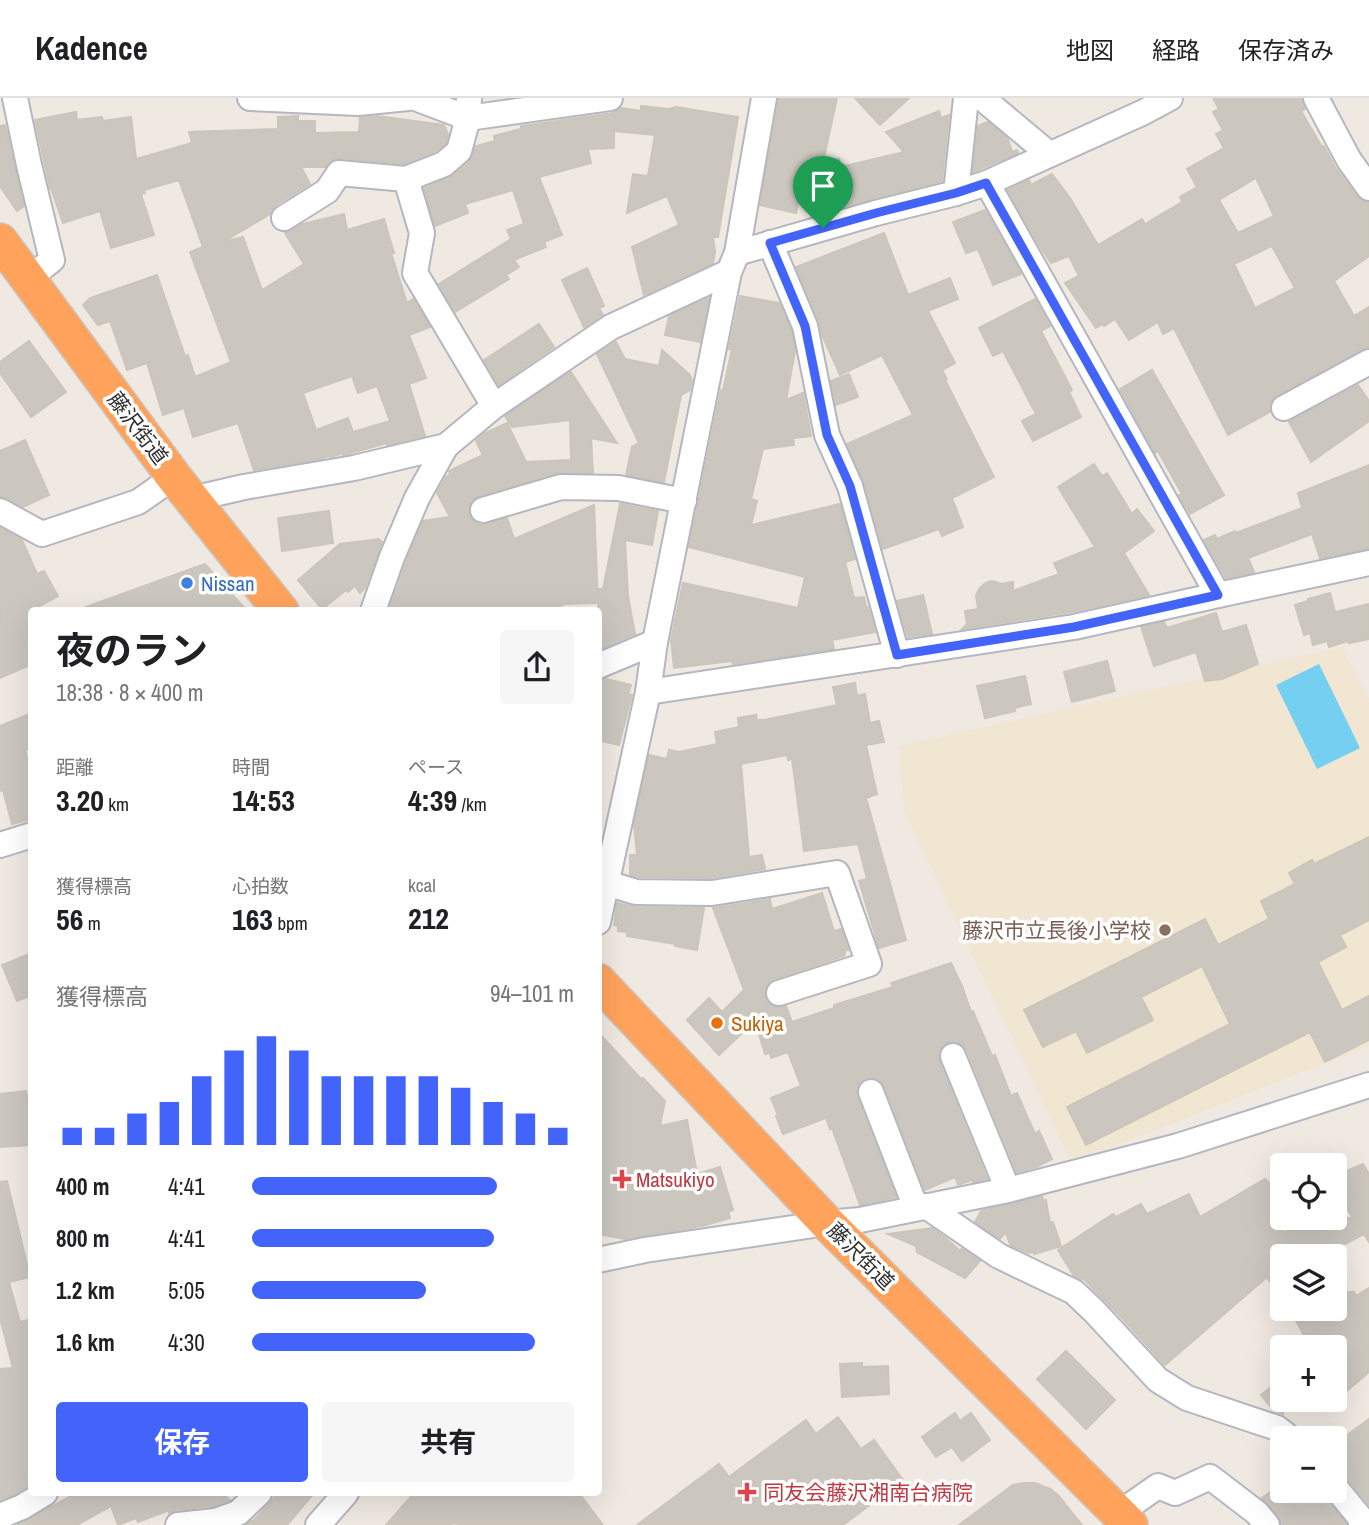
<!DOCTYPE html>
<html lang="ja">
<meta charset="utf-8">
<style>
:root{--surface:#fff;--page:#f6f6f6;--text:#202124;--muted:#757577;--line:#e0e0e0;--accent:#4264fb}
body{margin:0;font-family:"Archivo Narrow","Noto Sans JP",sans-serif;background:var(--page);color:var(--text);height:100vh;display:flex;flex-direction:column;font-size:26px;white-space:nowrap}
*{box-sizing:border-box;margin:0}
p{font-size:23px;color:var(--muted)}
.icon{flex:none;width:38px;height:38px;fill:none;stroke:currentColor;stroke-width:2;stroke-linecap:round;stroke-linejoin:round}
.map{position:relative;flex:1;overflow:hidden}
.panel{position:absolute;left:28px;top:509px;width:574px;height:889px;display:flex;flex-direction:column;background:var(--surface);border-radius:7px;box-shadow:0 7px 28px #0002}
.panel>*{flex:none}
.fabs{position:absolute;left:1270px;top:1055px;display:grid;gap:14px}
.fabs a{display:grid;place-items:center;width:77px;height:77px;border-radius:7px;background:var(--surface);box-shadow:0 7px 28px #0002;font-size:35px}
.pin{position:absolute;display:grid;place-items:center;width:60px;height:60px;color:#fff;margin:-72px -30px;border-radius:50% 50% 50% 0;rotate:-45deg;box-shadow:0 0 7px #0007}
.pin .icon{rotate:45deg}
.round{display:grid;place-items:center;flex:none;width:74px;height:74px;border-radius:7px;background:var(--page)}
.head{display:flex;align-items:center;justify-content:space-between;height:119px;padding:0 28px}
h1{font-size:38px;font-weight:700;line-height:52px}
.metrics{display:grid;grid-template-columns:repeat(3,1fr);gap:10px;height:119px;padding:7px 28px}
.metrics div{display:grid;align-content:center}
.metrics b{font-size:30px;font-weight:700}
.metrics small{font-size:19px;font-weight:400}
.metrics p{font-size:19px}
.chart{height:196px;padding:14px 28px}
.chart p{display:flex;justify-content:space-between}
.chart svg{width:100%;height:126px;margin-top:7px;stroke:var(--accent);stroke-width:6}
.action{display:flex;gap:14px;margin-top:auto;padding:14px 28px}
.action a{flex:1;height:80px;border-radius:7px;background:var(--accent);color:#fff;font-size:28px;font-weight:700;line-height:80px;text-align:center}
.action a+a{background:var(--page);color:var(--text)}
ul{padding:0 28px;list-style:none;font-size:23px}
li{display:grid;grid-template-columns:112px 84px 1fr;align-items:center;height:52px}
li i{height:18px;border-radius:9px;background:var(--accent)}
header{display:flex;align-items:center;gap:42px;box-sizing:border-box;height:98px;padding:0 35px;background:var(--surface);border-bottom:2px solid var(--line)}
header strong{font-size:33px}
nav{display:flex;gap:38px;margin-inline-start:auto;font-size:24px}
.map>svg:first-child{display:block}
</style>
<header>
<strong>Kadence</strong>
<nav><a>地図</a><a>経路</a><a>保存済み</a></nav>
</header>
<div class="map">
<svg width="1369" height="1427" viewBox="0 0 1369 1427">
<rect width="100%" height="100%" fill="#efe9e1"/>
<path fill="#f0e6d1" d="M1342 549 1369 601V948L1072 1065 905 715 899 648Z"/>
<path fill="#75cff0" d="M1319 566 1360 650 1317 671 1276 587Z"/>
<g fill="#cbc7bf" stroke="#cbc5ba" stroke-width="2" fill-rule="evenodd">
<path d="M779 0H837L823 64 839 61 841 69 904 54 886 34 939 13 941 20 949 17 942 83 823 115 808 55 796 115 760 107Z"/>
<path d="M855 0H909L880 27Z"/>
<path d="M1213 0H1301L1305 11 1301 13 1322 49 1324 48 1335 69 1357 99 1362 103 1369 105V158L1334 183 1354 218 1369 209V249L1362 251 1277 297 1271 303 1270 314 1228 337 1174 230 1163 236 1158 224 1129 242 1115 221 1104 228 1103 226 1096 230 1065 185 1079 178 1069 158 1051 165 1039 147 1008 92 1029 82 1031 87 1052 76 1070 100 1098 147 1142 121 1145 126 1182 104 1180 99 1197 89 1187 71 1224 50 1216 36 1223 32 1213 14 1219 11ZM1256 80 1274 118 1238 135 1219 102ZM1272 148 1295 190 1255 210 1234 166Z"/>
<path d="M641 8 669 11 676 9 738 19 718 139H713L715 154 713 165 644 197 632 149 679 127 667 98 627 115 633 76 648 78 655 37 614 33V50L588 51 591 65 539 79 562 137 544 144 546 149 514 162 519 169 506 177 509 181 455 214 439 186 511 141 507 132 524 126 513 92 465 106 468 115 435 128 424 90 453 78 469 64 476 48 495 43 494 38 521 31V28L612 15 621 10 641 13Z"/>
<path d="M76 14 77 22 102 19 103 23 131 19 136 61 192 45 189 34 278 31V19L298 18V23H315V35L359 34 360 20 377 18 444 27 448 36 446 45 436 53 404 66 340 60 332 62 325 69H301L310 86 276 107 270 116 223 144 243 139 262 192 304 166 285 135 303 126 344 116 347 132 384 121 394 155H391L407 205 413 201 430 229 409 237 426 280 409 286 425 338 387 347V345L351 355 343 357V355L334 358 330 359 329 358 320 361 254 372 238 325 193 339 184 310 163 317 147 265 127 272 110 223 98 227 83 207 90 200 157 177 185 258 188 257 195 279 231 264 190 154 203 149 179 82 144 92 145 95 141 96 154 137 111 150 100 113 63 125 51 90H50L35 22ZM352 278 358 295 377 288 390 323 353 334 348 320 316 332 303 295Z"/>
<path d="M988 24 1008 41 1012 54 1017 52 1018 55 973 74 978 28Z"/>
<path d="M5 27 24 108 17 113 0 88V28Z"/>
<path d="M985 112 1021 176 993 187 978 151 966 155 953 124Z"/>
<path d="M884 135 908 197 950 180 958 201 928 213 955 265 942 272 947 281 945 282 994 379 952 400 963 429 942 438 939 431 883 451 864 384 847 346 913 317 882 257 840 277 822 237 819 222 796 169Z"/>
<path d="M587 170 604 208 599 210 603 217 584 229 562 182Z"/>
<path d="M740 198 779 205 791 232 795 253 786 302 803 295 811 338 793 340 794 347 763 351 751 401 757 403 751 427 840 406 855 461 845 464 854 500 864 499 866 509H868L875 534 832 542 834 551 733 566 732 563 674 570 671 542 683 485 798 510 805 479 689 449 721 292 723 293 732 251H729Z"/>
<path d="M709 200 700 244 665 237 669 218Z"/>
<path d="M1035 201 1050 228 1041 233 1072 292 1069 294 1081 319 1033 343 1022 323 1036 316 1003 253 993 258 979 230Z"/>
<path d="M539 226 554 249 499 287 484 262Z"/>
<path d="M29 243 66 294 31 319 0 275V264Z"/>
<path d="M616 244 625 261 659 268 662 252 690 277 692 283 690 292 681 297 664 384 626 377 632 349 639 345 597 256Z"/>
<path d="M1152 272 1224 397 1190 416 1179 397 1182 396 1158 353 1155 355 1120 291Z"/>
<path d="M571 274 617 345 591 340 593 375H557L479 398 472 402 469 408V416L473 423 480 427 487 426 507 420 514 441 594 407 598 505 565 506 546 513H389L406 464 423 423 450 419 437 395 446 379 450 377 449 373 483 357 476 343 483 336 507 325 526 364 571 362 570 322 512 329 505 318Z"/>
<path d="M849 276 858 299 836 307 831 283Z"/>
<path d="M1358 287 1369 303V323L1311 364 1289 324Z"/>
<path d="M25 342 49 397 23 409 7 400 0 398V353Z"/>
<path d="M1094 366 1102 378 1107 375 1132 416 1137 411 1154 433 1124 455 1149 497 1071 514 962 531 967 526 965 513 978 511 976 498 979 491 984 486 990 483 996 484 1001 486 1013 484V493L1059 476 1054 465 1095 449 1058 389Z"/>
<path d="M1369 367V451L1320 460 1312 436 1248 460 1254 474 1226 480 1204 442 1215 437 1217 441 1235 433 1236 435 1302 410 1298 395Z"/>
<path d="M620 406 658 413 652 447 625 442 628 498 635 536 598 552V491H603Z"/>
<path d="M329 413 333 445 282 453 278 420Z"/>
<path d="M0 430 22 442 37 476 44 473 58 498 32 512V566L0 580Z"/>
<path d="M379 441 382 444 365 490 360 495 355 488 348 494 346 492 322 511 298 482 340 446Z"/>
<path d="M205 466 247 513H84L83 510Z"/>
<path d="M1330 495 1335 514 1369 506V541L1349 545 1348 543 1329 549 1327 543 1313 547 1310 535 1304 537 1295 507 1308 503V501Z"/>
<path d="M923 497 932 536 908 539 897 503Z"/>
<path d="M1216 515 1222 534 1246 527 1258 566 1222 581 1205 583 1196 554 1154 568 1141 529 1164 524 1167 530Z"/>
<path d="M1107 563 1115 593 1072 604 1064 574Z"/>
<path d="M1025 578 1031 606 1015 610V613L985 620 977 588Z"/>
<path d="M606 581 631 587 628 596 632 597 619 647 598 642V583Z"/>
<path d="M855 585 857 598 865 596 870 625 879 623 884 644 866 647 877 696 866 700 906 842 879 850 859 783 867 781 858 746 804 753 792 661 788 662 787 657 741 666 749 759 762 757 765 771 711 780 638 779 630 777V757H637L634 727 649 657 667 661 669 652 679 654 717 646 715 634 739 629 738 620 756 617 757 622H764L837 607 833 589Z"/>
<path d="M32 615V649L25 652 32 677V721L12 726 3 692 0 693V628Z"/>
<path d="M1369 739V822L1340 837 1346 849 1318 864 1342 912 1369 898V942L1325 964 1310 934 1086 1047 1067 1009 1230 926 1202 868 1141 899 1153 922 1087 955 1076 933 1043 949 1024 912 1205 821 1218 847 1269 821 1261 803 1295 786 1289 775 1312 762 1314 766Z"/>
<path d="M822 795 834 833 841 831 848 852H846L844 858 774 881 768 885 764 893 765 899 769 906 777 910 786 908 792 924 834 910V907L893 889 891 885 951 865 962 888 971 914 973 913 992 958 995 957 1011 998 1017 995 1035 1036 1039 1033 1052 1061 1036 1069 1017 1074 967 952 962 946 954 943 947 945 942 948 938 955 939 963 987 1081 973 1084 972 1082 958 1087 955 1079 925 1092 885 989 881 983 874 979 866 980 860 984 856 991 857 999 896 1099 860 1107 832 1030 830 1031 826 1020 783 1036 776 1018 778 1017 771 1000 801 988 788 954 771 960 770 955 765 956 755 923 719 957 687 922 709 900 722 914 744 892 713 810 770 801 772 811Z"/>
<path d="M617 805 635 809 704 810 697 852 675 848V846L627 838V834L618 833V828L614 827Z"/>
<path d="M32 855V897L17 903 2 867Z"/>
<path d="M598 934 641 981 643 980 665 1003 660 1028 687 1022 697 1076 720 1069 733 1112 728 1114 730 1120 702 1128 625 1141 598 1136Z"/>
<path d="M26 993 30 1018H32V1047L0 1049V996Z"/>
<path d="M1363 1066 1369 1076V1144L1364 1136 1322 1158H1283V1204L1267 1179 1165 1267 1122 1220 1083 1180 1082 1181 1074 1178 1058 1152 1113 1116 1116 1119 1141 1106 1147 1116 1189 1096 1200 1119 1265 1081 1283 1097V1135L1309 1120H1353L1342 1103 1344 1102 1335 1089V1082L1346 1076 1344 1074Z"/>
<path d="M7 1083 30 1179 9 1184 20 1224 32 1221V1386L15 1396 0 1402V1271L13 1270 0 1220V1084Z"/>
<path d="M1042 1098 1043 1102H1046L1050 1125 1053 1124 1061 1148 1034 1156 1033 1154 1028 1155 1010 1147 1006 1134 1000 1141 975 1124 981 1113Z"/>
<path d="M932 1130 946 1140 960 1153 962 1150 980 1163 965 1180 917 1154 916 1148 888 1136Z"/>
<path d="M1369 1190V1274L1335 1303V1250H1311L1296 1223 1317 1211H1335V1202L1346 1194H1354L1356 1198Z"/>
<path d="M1066 1253 1115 1302 1086 1331 1037 1281Z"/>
<path d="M862 1265V1269L888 1268 889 1296 842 1299 840 1266Z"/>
<path d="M1283 1279V1316L1274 1313 1261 1297Z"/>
<path d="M955 1315 960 1323 971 1315 990 1342 962 1363 952 1349 936 1359 922 1339Z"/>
<path d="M838 1319 861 1351 874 1342 903 1382 843 1427H637L719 1366 729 1379 806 1322 816 1336Z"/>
<path d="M1369 1321V1407L1347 1380 1341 1375H1335V1346Z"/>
<path d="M1024 1385H1035L1050 1391 1058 1397 1082 1427H959L1013 1387Z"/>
<path d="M1272 1393H1321L1347 1427H1282L1278 1417 1262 1400Z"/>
<path d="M77 1395H222L230 1402 212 1408 176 1412 169 1415V1412L138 1424 136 1420 118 1427 111 1408 77 1427H17Z"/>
<path d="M277 1395H314L287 1427H246L251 1423 252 1424 269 1406Z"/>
<path d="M414 1395H579L603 1427H466L452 1425 451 1427H386Z"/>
</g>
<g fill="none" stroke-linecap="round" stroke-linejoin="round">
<g stroke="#b4b7c1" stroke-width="28">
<g id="minor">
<path d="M15 0 29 67 52 162 27 182"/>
<path d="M250 0 358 5 408 0"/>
<path d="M415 0 468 20 610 0"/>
<path d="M982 0 1049 56"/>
<path d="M1316 0 1349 62 1369 90"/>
<path d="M406 81 422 135 415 175 494 308"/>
<path d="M987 85 1218 497"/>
<path d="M956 95 966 0"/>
<path d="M284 120 327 93 339 75 406 81 444 66 459 53 468 20 469 0"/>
<path d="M770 145 805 228 827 337 850 388 897 557"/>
<path d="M737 155 876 115 956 95 987 85 1144 14 1170 0"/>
<path d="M1284 310 1369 264"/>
<path d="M192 401 244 389 354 370 446 348 494 308 611 229 729 174"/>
<path d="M483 412 561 389 618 390 684 403"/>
<path d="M0 413 42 436 138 404 174 379"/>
<path d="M373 513 392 459 417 400 446 348"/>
<path d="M598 568 655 544"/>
<path d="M648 594 1074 529 1218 497 1369 465"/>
<path d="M0 747 32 737"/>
<path d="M606 785 636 794 712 795 837 775 869 866 779 895"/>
<path d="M598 824 648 594 655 544 729 174 737 155 764 0"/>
<path d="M953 958 1008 1092"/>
<path d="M871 994 916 1110"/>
<path d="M926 1108 999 1158 1074 1194 1094 1213 1158 1282 1187 1300 1277 1330 1290 1340"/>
<path d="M598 1162 645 1152 827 1125 860 1122 1008 1092 1178 1048 1369 987"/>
<path d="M1335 1389 1362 1422 1361 1427"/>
<path d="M1118 1416 1158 1388 1175 1395 1210 1379 1257 1415 1267 1427"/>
<path d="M0 1418 22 1409 45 1395"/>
<path d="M178 1427 215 1423 238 1415 259 1395"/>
<path d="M318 1427 346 1395"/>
</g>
</g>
<g stroke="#c9c9c9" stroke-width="38">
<g id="highway">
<path d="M0 143 174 379 281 513"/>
<path d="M598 883 827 1125 1130 1427"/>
</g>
</g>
<use href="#minor" stroke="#fff" stroke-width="24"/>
<use href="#highway" stroke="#ffa35c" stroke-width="35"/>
</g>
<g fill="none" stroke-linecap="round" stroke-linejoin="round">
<g stroke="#fff" stroke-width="14">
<path id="route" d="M986 85 1218 497 1074 529 897 557 850 388 827 337 805 228 770 145 876 115 956 95Z"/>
</g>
<use href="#route" stroke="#4264fb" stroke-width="9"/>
</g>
<circle fill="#3f7fe0" stroke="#fff" stroke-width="2.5" cx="187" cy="485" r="7"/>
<circle fill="#8d6e63" stroke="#fff" stroke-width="2.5" cx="1165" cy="832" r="7"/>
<circle fill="#e8710a" stroke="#fff" stroke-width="2.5" cx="717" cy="925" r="7"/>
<g fill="#e0444e" stroke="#fff" stroke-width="2.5">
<path d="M618.5 1070.5h7v7h7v7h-7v7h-7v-7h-7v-7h7z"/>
<path d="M743.5 1383.5h7v7h7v7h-7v7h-7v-7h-7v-7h7z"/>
</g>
<g text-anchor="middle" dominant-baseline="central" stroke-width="7" stroke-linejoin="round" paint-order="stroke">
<g font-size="21" fill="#2e2e2e" stroke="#fff">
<text transform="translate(138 330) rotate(53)">藤沢街道</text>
<text transform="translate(861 1158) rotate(45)">藤沢街道</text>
</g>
<g font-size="21" fill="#366cbe" stroke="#fff" text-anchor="start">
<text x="201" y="485">Nissan</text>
</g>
<g font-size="21" fill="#785e54" stroke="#fff" text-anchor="end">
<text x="1151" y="832">藤沢市立長後小学校</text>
</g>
<g font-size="21" fill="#c56008" stroke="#fff" text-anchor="start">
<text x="731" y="925">Sukiya</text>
</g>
<g font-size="21" fill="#be3a42" stroke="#fff" text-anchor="start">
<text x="636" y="1081">Matsukiyo</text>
<text x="763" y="1394">同友会藤沢湘南台病院</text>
</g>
</g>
</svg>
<div class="fabs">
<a><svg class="icon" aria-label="locate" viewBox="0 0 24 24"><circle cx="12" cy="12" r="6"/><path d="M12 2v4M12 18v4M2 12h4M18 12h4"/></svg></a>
<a><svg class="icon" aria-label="layers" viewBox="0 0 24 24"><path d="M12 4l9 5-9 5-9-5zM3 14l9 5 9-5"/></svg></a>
<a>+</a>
<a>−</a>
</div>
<div class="pin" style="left:823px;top:130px;background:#1e9e55"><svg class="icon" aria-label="arrive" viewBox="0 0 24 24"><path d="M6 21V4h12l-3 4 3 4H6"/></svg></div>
<section class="panel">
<div class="head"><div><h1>夜のラン</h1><p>18:38 · 8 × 400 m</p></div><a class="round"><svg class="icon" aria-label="share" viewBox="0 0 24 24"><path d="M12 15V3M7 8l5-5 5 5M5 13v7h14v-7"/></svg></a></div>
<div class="metrics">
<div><p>距離</p><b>3.20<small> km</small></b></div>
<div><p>時間</p><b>14:53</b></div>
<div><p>ペース</p><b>4:39<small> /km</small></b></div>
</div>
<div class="metrics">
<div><p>獲得標高</p><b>56<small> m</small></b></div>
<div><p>心拍数</p><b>163<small> bpm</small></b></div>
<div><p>kcal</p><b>212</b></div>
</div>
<div class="chart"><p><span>獲得標高</span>94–101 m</p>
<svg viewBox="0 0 160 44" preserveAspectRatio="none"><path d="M5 44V38M15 44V38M25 44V33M35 44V29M45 44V20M55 44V11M65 44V6M75 44V11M85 44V20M95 44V20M105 44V20M115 44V20M125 44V24M135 44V29M145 44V33M155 44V38"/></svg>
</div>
<ul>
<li><b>400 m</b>4:41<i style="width:76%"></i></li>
<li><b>800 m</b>4:41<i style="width:75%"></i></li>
<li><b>1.2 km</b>5:05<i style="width:54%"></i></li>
<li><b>1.6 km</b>4:30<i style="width:88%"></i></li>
</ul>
<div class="action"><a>保存</a><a>共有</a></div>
</section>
</div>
